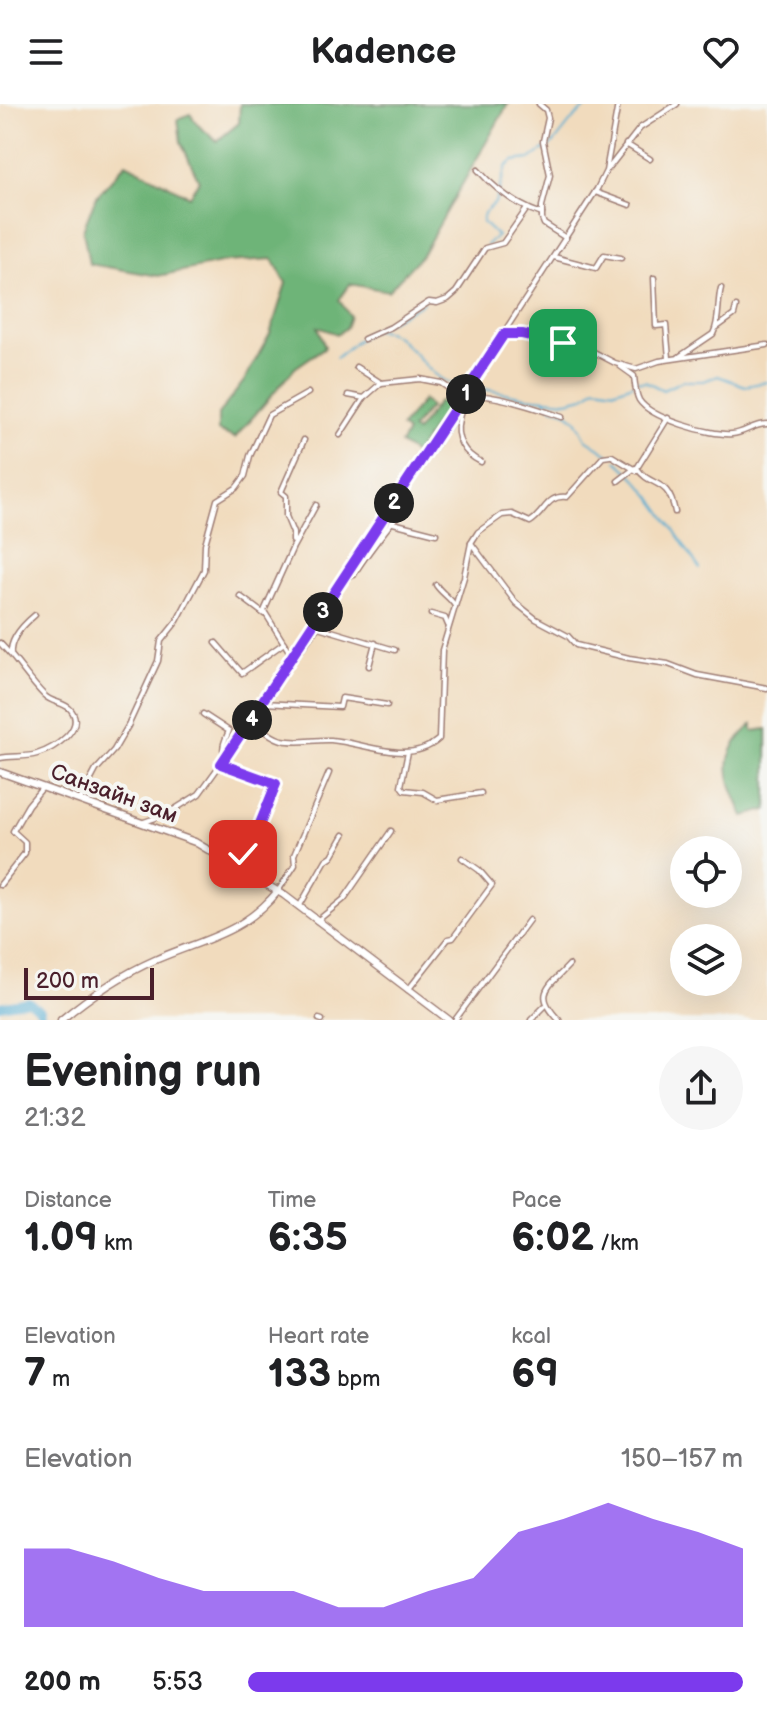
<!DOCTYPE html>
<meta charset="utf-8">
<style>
:root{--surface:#fff;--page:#f6f6f6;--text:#202124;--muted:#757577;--accent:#7c3aed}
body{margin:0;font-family:"Balsamiq Sans",sans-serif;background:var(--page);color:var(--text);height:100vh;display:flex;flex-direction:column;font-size:30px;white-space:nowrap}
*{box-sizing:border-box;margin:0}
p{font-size:26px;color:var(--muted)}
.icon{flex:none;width:44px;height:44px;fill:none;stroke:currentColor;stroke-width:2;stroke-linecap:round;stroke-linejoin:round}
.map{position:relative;height:916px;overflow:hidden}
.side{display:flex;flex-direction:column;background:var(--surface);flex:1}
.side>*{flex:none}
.tools{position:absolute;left:670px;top:732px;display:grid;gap:16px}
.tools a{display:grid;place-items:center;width:72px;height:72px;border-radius:50%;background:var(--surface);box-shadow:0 8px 32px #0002;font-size:40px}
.scale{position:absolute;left:24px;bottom:20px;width:130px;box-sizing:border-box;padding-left:8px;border:4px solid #4a1f2b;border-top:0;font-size:22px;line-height:28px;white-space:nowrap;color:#4a1f2b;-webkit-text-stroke:6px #f6f6f2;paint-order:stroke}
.pin{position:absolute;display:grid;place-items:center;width:68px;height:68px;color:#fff;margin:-34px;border-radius:16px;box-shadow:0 4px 12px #0006}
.km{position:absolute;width:40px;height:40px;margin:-20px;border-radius:50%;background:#222;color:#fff;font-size:22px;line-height:40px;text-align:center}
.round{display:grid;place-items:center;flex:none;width:84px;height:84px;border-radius:42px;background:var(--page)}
.summary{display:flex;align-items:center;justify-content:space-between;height:136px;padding:0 24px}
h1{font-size:44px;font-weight:700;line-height:60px}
.metrics{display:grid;grid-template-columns:repeat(3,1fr);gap:12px;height:136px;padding:8px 24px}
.metrics div{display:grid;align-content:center}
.metrics b{font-size:40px;font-weight:700}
.metrics small{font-size:22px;font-weight:400}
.metrics p{font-size:22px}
.chart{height:224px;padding:16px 24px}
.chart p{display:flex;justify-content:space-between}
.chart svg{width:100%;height:144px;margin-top:8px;fill:var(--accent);opacity:.7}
ul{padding:0 24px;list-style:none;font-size:26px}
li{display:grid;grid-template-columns:128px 96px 1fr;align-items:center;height:60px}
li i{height:20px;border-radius:10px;background:var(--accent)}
header{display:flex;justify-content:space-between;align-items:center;height:104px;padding:0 24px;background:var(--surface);font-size:36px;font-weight:700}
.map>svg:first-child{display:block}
</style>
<header><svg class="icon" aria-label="menu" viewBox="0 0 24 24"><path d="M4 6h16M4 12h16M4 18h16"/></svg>Kadence<svg class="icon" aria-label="heart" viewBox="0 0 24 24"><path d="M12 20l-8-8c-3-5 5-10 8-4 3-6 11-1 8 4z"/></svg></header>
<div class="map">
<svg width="767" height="916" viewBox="0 0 767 916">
<rect width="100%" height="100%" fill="#f6f6f2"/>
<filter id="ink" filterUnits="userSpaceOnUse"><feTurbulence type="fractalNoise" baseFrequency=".0125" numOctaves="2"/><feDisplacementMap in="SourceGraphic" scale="16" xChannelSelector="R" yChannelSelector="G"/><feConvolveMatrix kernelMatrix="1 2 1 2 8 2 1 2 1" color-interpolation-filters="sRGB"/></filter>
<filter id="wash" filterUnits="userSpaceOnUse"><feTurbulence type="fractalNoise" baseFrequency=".006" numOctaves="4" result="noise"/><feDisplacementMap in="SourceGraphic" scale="32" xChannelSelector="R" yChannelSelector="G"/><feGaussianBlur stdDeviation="1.8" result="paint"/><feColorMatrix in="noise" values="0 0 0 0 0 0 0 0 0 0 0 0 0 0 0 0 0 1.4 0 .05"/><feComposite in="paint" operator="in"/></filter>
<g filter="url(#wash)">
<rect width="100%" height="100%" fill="#f1dbbd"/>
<g fill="#6eb478" stroke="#5c6a52" stroke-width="2">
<path d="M240 0H508L422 151 388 187 350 180 339 196 350 212 346 224 337 230 318 223 325 243 295 264 235 334 218 327V311L244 277 270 230 286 179 273 155 225 158 158 172 89 160 83 126 96 93 126 59 189 92 199 77 181 38 178 15 190 10 198 21 217 37 239 19Z"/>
<path d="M423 296 430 303 412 325 416 328 439 297 448 303 415 350 400 340 407 329 401 323Z"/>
<path d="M753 620V627L767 625V706L744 712C726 672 717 651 753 620Z"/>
</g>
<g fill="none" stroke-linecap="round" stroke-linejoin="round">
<g stroke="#54acd1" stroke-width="2">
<path d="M486 141 497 132 482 118 484 109 495 99 506 63 513 57 530 55 554 39 573 15 590 0"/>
<path d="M374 226C410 223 424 282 466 283"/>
<path d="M365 230 423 199"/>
<path d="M336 254 365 230"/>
<path d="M637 276 640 278 645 277 663 286 682 277H703L718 272 745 282 767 278"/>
<path d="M468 292 473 283 526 293 567 297 584 293 596 283 616 286 633 280"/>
<path d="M544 295 553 304 565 307 576 316 586 335 609 350"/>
<path d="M429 353 460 304"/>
<path d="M617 357 628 367"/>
<path d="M631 370C660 399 676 431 700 465"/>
</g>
<path stroke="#54acd1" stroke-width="8" d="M0 902 28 897 40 906 42 916"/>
</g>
</g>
<g filter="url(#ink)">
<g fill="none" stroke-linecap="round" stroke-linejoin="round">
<g stroke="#9e7d74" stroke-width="7">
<g id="street">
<path d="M539 0 546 6 548 14 543 37 550 71 542 102V115L544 120 566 134"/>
<path d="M626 40 650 55"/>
<path d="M608 65 640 24 677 0"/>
<path d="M478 66C495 85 518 102 542 110"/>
<path d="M595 88 630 101"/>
<path d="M554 153 596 164 604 151 621 154"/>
<path d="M654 174 656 222 666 221 669 254"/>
<path d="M716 224 734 211 736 203"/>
<path d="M504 230H522L555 236 592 247 615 259 636 265 659 257 767 241"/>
<path d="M364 235 391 223 429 198 437 199 448 195 456 188 485 144 503 139 526 106"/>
<path d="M679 253 713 230C720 217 717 198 721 184"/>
<path d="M620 262 634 272C635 280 635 288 639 296 650 314 711 332 732 330 745 329 753 320 767 320"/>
<path d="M356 263 381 279 420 275 441 279 463 294"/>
<path d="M348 291 364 294"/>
<path d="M465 293C483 286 542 306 562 313"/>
<path d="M463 296C463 304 460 308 459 315 454 334 464 350 481 358"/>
<path d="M668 314 637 364C651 385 668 372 675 408"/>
<path d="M340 331 364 294 381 279"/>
<path d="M612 352 637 367"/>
<path d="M618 377 635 364"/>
<path d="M393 419 436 430"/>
<path d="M293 437V429L286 412V392L281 388 304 336"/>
<path d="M471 439 516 499 536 515 568 532 576 541 629 554 668 560 697 571 767 584"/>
<path d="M346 472 354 471C359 460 399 407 406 403"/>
<path d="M436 481C442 490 450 493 455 502"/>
<path d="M240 492 264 510"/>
<path d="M431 510 445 514 448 521"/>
<path d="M0 539 10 550"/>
<path d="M216 539 242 569 284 539"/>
<path d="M292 552 264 507 293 443 316 401"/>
<path d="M296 552 318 523 395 546"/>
<path d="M369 562 375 539"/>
<path d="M263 599 340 603 342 594 387 601"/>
<path d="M203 610 229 627C225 636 220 645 226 653"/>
<path d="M249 621C263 622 269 633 282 636 299 640 314 635 331 636 366 639 409 662 439 635L442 546 464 473 471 439 478 428 502 411 512 410 530 418C545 409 547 390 567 393L603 353 610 352"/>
<path d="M408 648 401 682 404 686 423 688 437 696 481 689"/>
<path d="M0 654C12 651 25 654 37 650 53 645 86 625 71 606 65 598 51 599 44 591 32 579 22 564 11 551 9 535 23 521 35 511"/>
<path d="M80 696 96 666 114 646 128 622 158 557 161 537 177 517 204 466 205 440 217 396 236 384 245 372 250 352 269 311 308 289"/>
<path d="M144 718 167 710 199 690 249 621 597 85 606 67 618 0"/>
<path d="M219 752 249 747 276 680 221 660"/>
<path d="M0 781 25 749V738L13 727 28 701 43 683"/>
<path d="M278 787 295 761 294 751 329 669"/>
<path d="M299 803 326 756 332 752 344 731"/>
<path d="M317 817 344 795 391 727"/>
<path d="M408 886 448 835 453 834 492 781 479 766 462 754"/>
<path d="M319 915 322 916"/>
<path d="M455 916 529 816"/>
<path d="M531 916 545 902"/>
<path d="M559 916C533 889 548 884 569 861"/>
</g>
</g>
<g stroke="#9e7d74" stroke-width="9">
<g id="secondary">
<path d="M0 668 195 738 284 791 449 916"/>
<path d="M61 916C90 892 121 871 155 856 203 835 243 830 278 787"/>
</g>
</g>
<use href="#street" stroke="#fff" stroke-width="4"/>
<use href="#secondary" stroke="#fff" stroke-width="6"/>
</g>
</g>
<g fill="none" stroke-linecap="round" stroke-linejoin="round" filter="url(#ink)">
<g stroke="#fff" stroke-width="16">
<path id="route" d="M243 750 249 747 276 680 221 660 504 230H522L563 239"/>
</g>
<use href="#route" stroke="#7c3aed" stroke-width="10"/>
</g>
<g text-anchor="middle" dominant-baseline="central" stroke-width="8" stroke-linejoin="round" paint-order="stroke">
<g font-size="22" fill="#4a1f2b" stroke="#f6f6f2">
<text transform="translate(114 690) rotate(20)">Санзайн зам</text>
</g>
</g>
</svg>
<div class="tools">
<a><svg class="icon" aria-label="locate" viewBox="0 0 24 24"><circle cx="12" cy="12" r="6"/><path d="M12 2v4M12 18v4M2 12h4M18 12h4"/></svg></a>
<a><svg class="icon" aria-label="layers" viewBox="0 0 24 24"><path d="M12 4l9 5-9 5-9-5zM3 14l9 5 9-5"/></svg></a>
</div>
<div class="scale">200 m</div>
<div class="pin" style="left:563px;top:239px;background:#1e9e55"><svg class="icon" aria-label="arrive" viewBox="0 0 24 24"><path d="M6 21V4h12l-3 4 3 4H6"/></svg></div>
<div class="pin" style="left:243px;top:750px;background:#d93025"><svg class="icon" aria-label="check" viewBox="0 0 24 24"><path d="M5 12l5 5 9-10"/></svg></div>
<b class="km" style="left:466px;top:290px">1</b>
<b class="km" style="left:394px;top:399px">2</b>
<b class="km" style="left:323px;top:508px">3</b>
<b class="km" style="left:252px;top:616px">4</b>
</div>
<section class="side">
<div class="summary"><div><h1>Evening run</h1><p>21:32</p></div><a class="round"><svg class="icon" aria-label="share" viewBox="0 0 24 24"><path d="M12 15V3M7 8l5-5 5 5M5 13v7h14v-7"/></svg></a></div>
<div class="metrics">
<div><p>Distance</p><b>1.09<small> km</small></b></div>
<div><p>Time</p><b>6:35</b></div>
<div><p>Pace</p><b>6:02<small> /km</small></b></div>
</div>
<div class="metrics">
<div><p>Elevation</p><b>7<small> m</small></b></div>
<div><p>Heart rate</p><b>133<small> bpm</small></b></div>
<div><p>kcal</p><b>69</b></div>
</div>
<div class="chart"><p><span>Elevation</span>150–157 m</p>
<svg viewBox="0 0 160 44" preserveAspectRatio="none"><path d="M0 44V20L10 20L20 24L30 29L40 33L50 33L60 33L70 38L80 38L90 33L100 29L110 15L120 11L130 6L140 11L150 15L160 20V44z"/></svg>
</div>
<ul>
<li><b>200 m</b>5:53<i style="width:100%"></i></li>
</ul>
</section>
